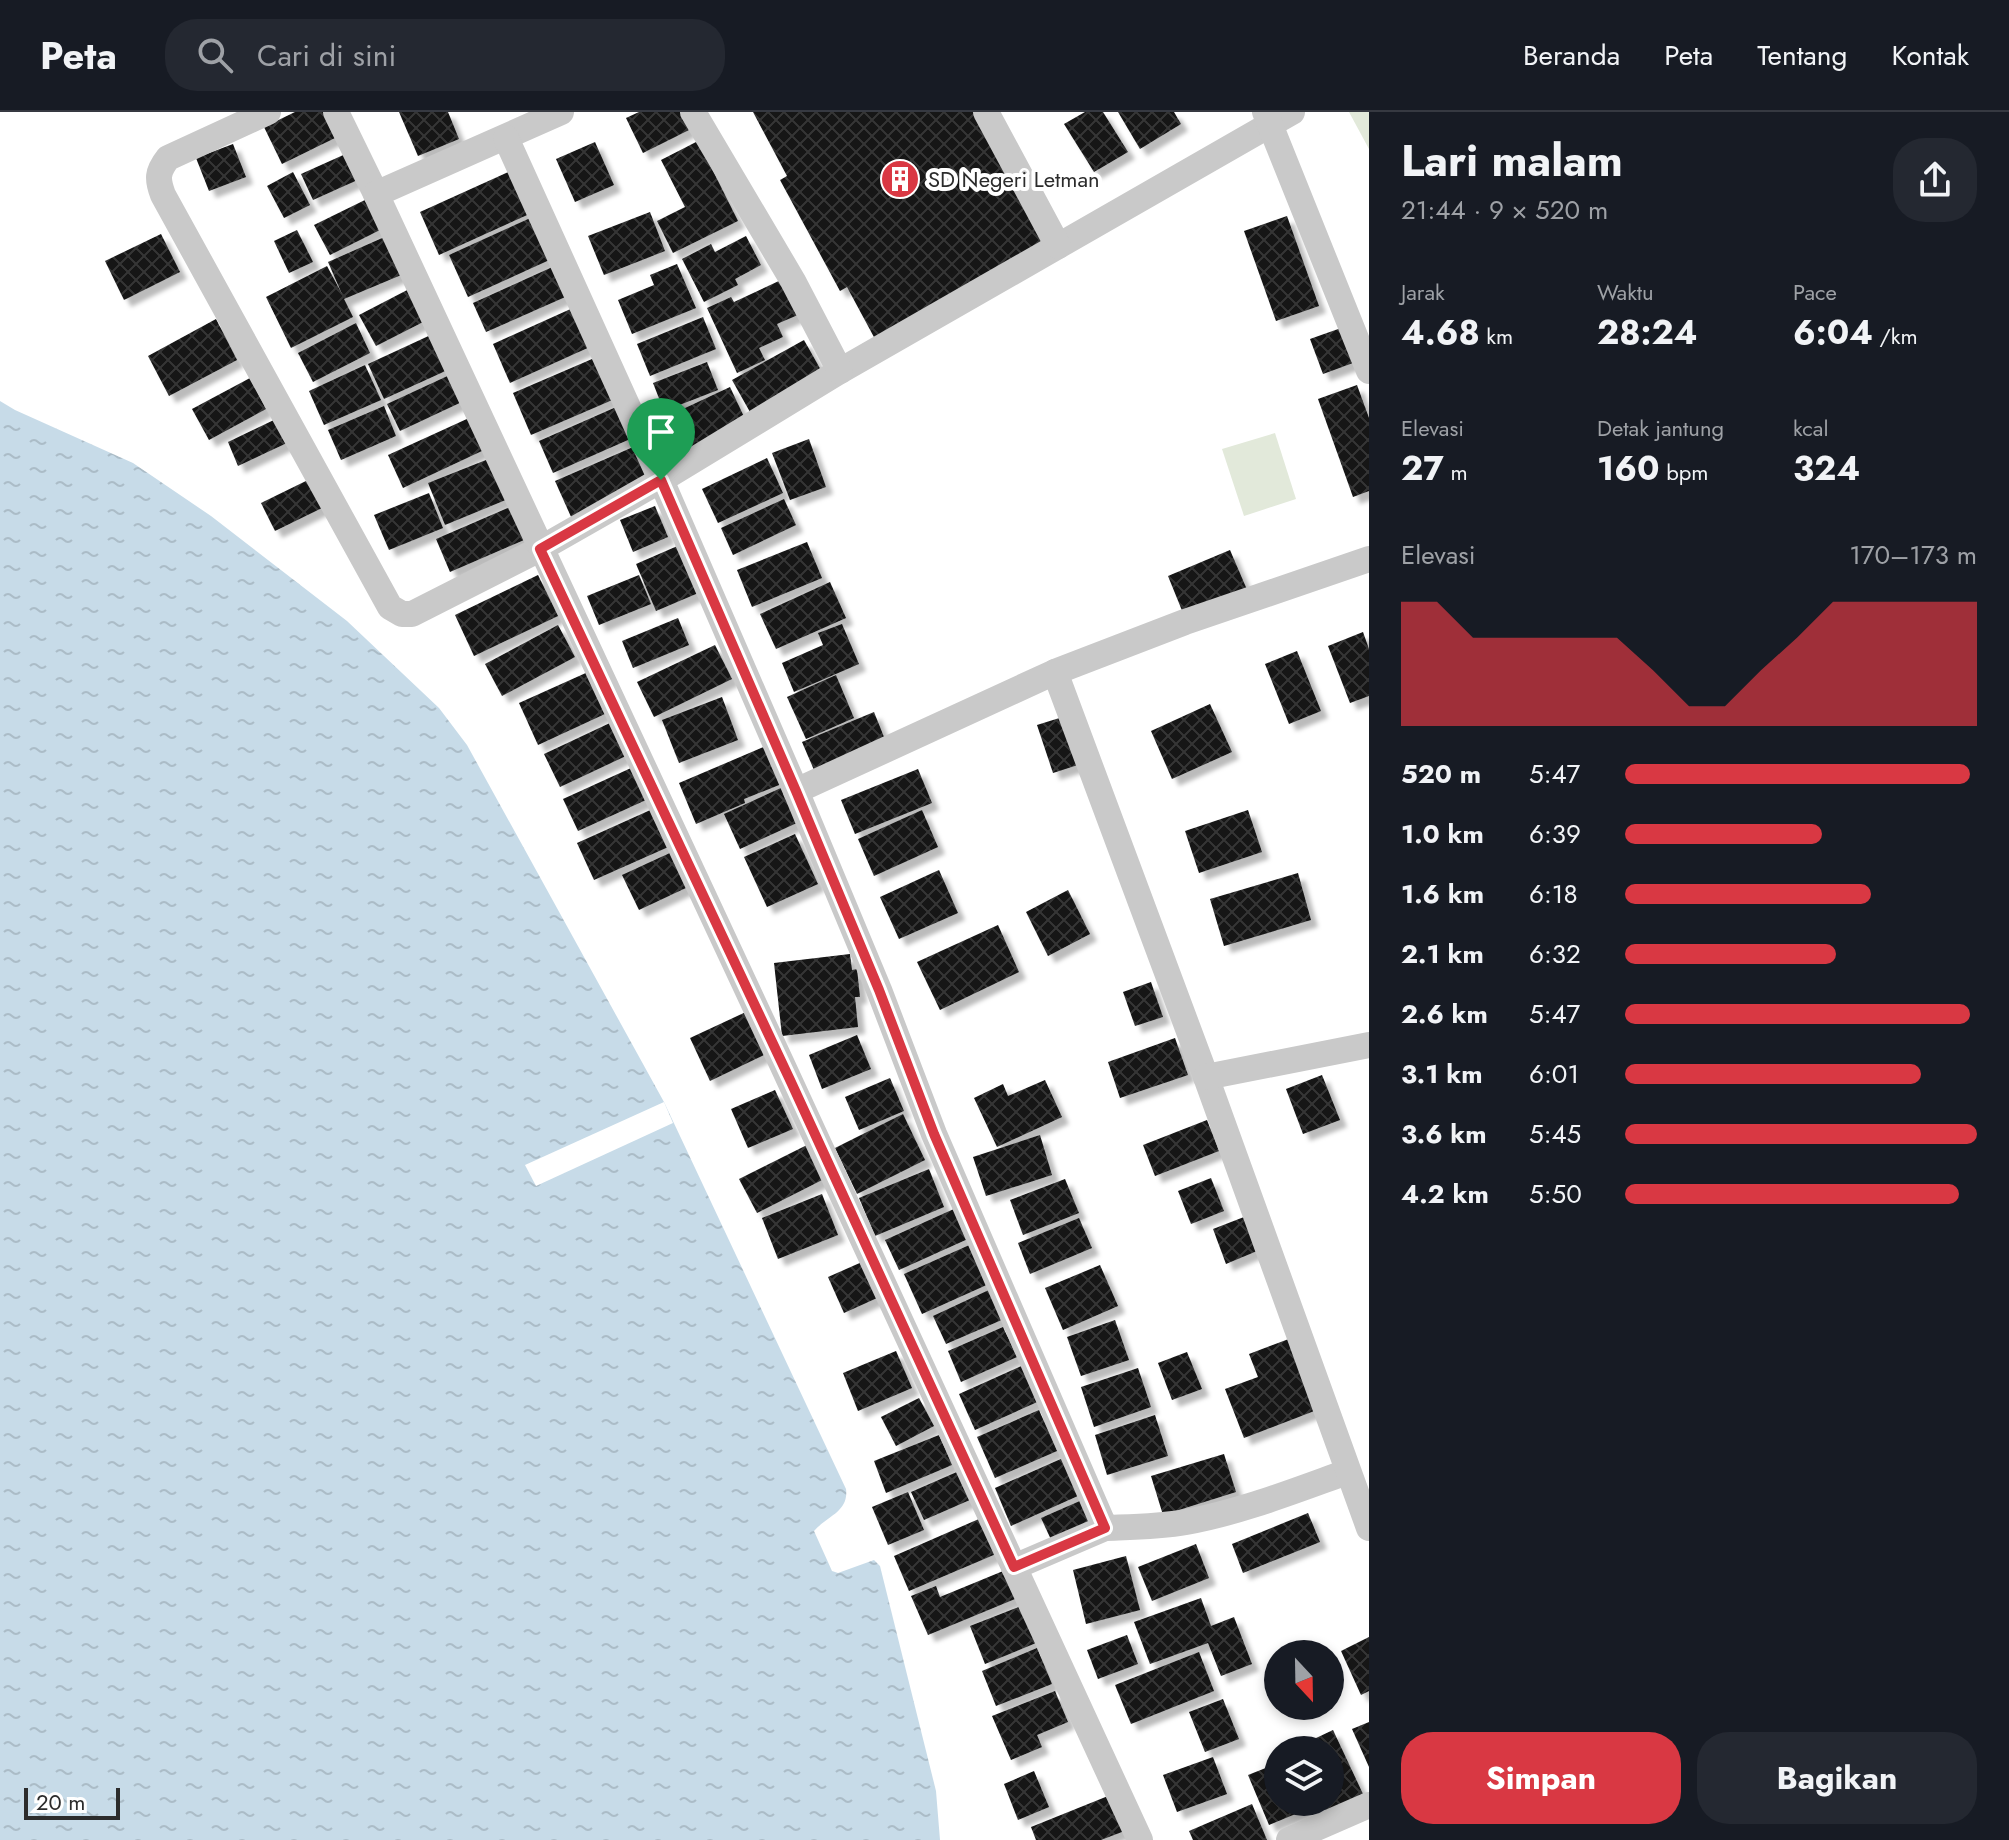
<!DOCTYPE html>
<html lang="id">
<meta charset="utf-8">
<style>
:root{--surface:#171b24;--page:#242831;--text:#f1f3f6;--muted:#9ea1a6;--line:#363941;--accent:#d93843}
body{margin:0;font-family:Jost,sans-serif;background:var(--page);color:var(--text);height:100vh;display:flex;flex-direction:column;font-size:30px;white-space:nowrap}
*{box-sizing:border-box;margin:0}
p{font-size:26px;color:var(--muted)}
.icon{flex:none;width:44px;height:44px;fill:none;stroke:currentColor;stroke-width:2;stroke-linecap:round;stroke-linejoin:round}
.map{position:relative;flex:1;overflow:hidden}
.sheet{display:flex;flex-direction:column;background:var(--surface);width:640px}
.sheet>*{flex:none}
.needle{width:52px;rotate:158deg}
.buttons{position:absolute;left:1264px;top:1528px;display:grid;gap:16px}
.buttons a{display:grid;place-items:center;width:80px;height:80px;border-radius:50%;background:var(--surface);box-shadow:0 4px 12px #0003;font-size:40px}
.scale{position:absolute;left:24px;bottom:20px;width:96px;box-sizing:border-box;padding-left:8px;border:4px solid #2c2c2c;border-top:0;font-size:22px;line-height:28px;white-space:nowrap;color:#2c2c2c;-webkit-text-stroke:6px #fff;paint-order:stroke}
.pin{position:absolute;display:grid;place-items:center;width:68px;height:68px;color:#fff;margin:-82px -34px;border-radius:50% 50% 50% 0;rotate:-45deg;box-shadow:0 0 8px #0007}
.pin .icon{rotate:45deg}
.round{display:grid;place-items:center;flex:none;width:84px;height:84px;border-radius:32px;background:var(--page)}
.head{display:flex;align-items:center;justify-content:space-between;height:136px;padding:0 32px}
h1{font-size:44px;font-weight:700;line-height:60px}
.metrics{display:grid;grid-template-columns:repeat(3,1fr);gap:12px;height:136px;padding:8px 32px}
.metrics div{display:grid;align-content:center}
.metrics b{font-size:34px;font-weight:700}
.metrics small{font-size:22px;font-weight:400}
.metrics p{font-size:22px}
.chart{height:224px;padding:16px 32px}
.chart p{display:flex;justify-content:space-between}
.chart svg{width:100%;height:144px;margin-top:8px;fill:var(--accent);opacity:.7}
.action{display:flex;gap:16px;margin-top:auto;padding:16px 32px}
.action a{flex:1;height:92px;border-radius:32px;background:var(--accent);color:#fff;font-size:32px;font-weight:700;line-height:92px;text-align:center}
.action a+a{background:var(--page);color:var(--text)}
ul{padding:0 32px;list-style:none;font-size:26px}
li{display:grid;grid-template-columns:128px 96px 1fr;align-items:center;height:60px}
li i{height:20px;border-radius:10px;background:var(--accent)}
header{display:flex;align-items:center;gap:48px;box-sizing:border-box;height:112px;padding:0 40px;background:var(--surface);border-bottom:2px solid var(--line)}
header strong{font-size:38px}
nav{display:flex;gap:44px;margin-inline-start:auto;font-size:28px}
.search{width:560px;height:72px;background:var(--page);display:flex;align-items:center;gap:20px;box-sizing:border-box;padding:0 28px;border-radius:32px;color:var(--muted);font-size:30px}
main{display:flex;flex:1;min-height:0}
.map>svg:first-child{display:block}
</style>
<header>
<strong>Peta</strong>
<div class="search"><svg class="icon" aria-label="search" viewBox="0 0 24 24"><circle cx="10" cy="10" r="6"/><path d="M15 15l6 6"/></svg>Cari di sini</div>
<nav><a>Beranda</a><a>Peta</a><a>Tentang</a><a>Kontak</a></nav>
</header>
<main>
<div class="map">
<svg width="1369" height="1728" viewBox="0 0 1369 1728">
<defs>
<pattern id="water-ripples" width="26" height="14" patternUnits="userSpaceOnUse" patternTransform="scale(2)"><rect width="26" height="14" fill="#c7dbe8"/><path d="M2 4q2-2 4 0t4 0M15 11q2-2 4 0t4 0" fill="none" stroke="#abbcc7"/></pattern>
<pattern id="building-cross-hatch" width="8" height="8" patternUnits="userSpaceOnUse" patternTransform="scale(2)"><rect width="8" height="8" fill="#131313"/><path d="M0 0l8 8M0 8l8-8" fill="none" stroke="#363636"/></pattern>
<filter id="shadow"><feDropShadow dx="7" dy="7" stdDeviation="2" flood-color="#0004"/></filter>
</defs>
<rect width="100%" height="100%" fill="#fff"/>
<g fill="#e2e9da">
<path d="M1349 0H1369V37Z"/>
<path d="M1275 321 1296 387 1244 404 1222 337Z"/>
</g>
<path fill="url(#water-ripples)" d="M0 289 15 298 133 351 211 404 347 509 439 596 467 633 664 990 846 1377C849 1400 827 1404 814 1419L832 1459 838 1461 874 1448 880 1454 936 1679 940 1728H0Z"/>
<path fill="#fff" d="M664 990 673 1011 536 1074 525 1053Z"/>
<g fill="url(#building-cross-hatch)" filter="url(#shadow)">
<path d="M295 0H325L337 25 282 52 264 15Z"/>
<path d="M399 0H448L459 27 418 44Z"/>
<path d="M639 0H680L689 18 643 41 626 6Z"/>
<path d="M753 0H981L1045 133 875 227 847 175 840 179 780 68 787 64Z"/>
<path d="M1085 0H1103L1128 40 1094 60 1064 12Z"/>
<path d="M1118 0H1174L1181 12 1140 37Z"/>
<path d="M698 29 738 109 673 141 657 109 685 95 661 48Z"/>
<path d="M595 30 614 73 575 90 556 47Z"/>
<path d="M233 32 246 65 209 79 196 46Z"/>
<path d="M350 40 362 66 313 88 301 62Z"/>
<path d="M517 56 536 99 439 143 420 100Z"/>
<path d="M293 60 310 93 284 106 267 74Z"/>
<path d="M369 86 384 116 330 143 314 113Z"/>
<path d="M650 100 665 139 604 163 588 124Z"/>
<path d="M537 103 556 145 468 185 449 143Z"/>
<path d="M1287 104 1319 194 1276 209 1244 119Z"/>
<path d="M297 118 313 150 289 161 274 129Z"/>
<path d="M161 122 180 160 124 188 105 149Z"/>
<path d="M389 123 406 161 344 187 353 205 291 236 266 185 327 154 342 182 328 150Z"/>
<path d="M746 124 761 153 735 167 738 173 704 190 682 147 711 132 715 140Z"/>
<path d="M559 152 572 182 486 220 473 191Z"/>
<path d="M677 152 696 196 632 222 618 188 654 173 650 163Z"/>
<path d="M783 167 800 202 777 212 783 225 759 236 765 248 737 261 707 196 731 185 734 190Z"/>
<path d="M413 175 429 207 376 234 359 203Z"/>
<path d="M575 195 592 234 510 271 493 232Z"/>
<path d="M703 205 716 237 650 264 637 232Z"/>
<path d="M216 207 237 248 169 284 148 244Z"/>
<path d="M356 211 370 241 313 270 298 241Z"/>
<path d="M1341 216 1353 251 1323 262 1310 227Z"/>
<path d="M435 221 452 256 384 287 368 252Z"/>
<path d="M804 228 822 260 750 300 732 268Z"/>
<path d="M599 244 617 286 531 323 513 281Z"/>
<path d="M707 250 718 278 664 299 653 271Z"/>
<path d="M365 253 381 288 324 313 309 279Z"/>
<path d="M454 261 466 288 400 319 387 292Z"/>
<path d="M250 266 266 297 209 328 192 297Z"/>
<path d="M1357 273 1369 306V379L1353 385 1318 287Z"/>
<path d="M730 275 746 309 682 339 666 305Z"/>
<path d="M623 292 637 324 553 361 539 329Z"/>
<path d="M384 294 396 324 341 348 328 318Z"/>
<path d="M278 306 289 330 238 354 228 330Z"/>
<path d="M469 306 484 338 403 376 388 343Z"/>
<path d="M809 327 826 375 790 388 772 341Z"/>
<path d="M640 332 657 369 572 407 555 369Z"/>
<path d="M491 346 508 387 445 413 428 371Z"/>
<path d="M767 346 783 381 718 411 702 377Z"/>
<path d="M310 367 324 395 275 419 261 391Z"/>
<path d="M429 381 443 416 389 438 374 403Z"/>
<path d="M784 387 796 413 733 443 721 416Z"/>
<path d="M655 394 668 425 633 440 620 408Z"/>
<path d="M510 395 524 428 450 460 436 427Z"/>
<path d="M807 430 822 466 752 495 737 458Z"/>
<path d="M682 432 703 479 656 499 636 452Z"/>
<path d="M1230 438 1248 480 1185 506 1168 464Z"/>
<path d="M538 463 558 504 474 544 455 503Z"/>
<path d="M639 463 651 492 599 513 587 484Z"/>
<path d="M830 470 846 506 776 537 760 502Z"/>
<path d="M678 506 689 533 633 556 622 529Z"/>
<path d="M842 512 859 552 794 580 782 551 823 533 818 521Z"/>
<path d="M558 513 575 545 502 584 485 552Z"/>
<path d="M1363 520 1369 537V584L1350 591 1328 534Z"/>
<path d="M715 533 732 567 654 605 637 570Z"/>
<path d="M1297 539 1321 599 1289 612 1265 552Z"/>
<path d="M588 560 607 601 538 633 519 591Z"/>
<path d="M836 563 854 606 806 627 787 585Z"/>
<path d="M722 585 738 628 679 651 662 608Z"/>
<path d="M1210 592 1232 640 1172 667 1151 619Z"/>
<path d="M874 600 888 635 817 665 802 630Z"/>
<path d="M1069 603 1084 651 1053 661 1037 613Z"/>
<path d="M612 610 628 643 560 675 544 642Z"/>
<path d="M773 631 789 669 744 687 745 691 696 712 679 671Z"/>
<path d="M631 656 646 688 578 719 563 687Z"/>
<path d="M918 657 932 691 855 722 841 688Z"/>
<path d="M783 675 799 710 740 737 724 702Z"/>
<path d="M657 695 675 732 594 768 577 731Z"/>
<path d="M922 698 938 735 874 764 858 727Z"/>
<path d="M1248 698 1262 740 1199 761 1185 719Z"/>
<path d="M795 722 818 772 767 795 744 745Z"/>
<path d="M672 740 688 775 639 798 622 763Z"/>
<path d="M939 758 958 801 899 827 880 785Z"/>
<path d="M1298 761 1311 808 1224 834 1210 787Z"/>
<path d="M1068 778 1090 822 1048 844 1026 800Z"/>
<path d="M998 813 1019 860 940 898 917 850Z"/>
<path d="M850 842 852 858 857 857 860 885H855L858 915 782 924 774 851Z"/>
<path d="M1151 870 1163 905 1135 914 1123 880Z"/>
<path d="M748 899 768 941 710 969 690 926Z"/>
<path d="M857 923 871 957 822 977 809 943Z"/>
<path d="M1175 926 1188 963 1120 986 1108 950Z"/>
<path d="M1322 963 1340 1008 1303 1022 1286 977Z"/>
<path d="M890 966 904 999 859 1018 845 985Z"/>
<path d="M1045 968 1062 1005 997 1035 974 986 1003 972 1008 984Z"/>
<path d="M775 978 793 1017 748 1036 731 997Z"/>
<path d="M903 1002 925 1048 857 1082 835 1036Z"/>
<path d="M1207 1008 1219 1039 1155 1064 1143 1033Z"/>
<path d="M1040 1023 1052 1063 986 1084 973 1045Z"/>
<path d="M811 1031 828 1065 757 1101 739 1067Z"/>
<path d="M929 1057 944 1095 875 1124 859 1086Z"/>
<path d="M1211 1066 1224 1099 1191 1112 1178 1079Z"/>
<path d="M1065 1067 1079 1101 1023 1123 1010 1088Z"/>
<path d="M822 1082 838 1123 778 1147 762 1106Z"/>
<path d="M956 1096 970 1126 899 1158 885 1128Z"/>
<path d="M1244 1105 1257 1139 1226 1152 1213 1117Z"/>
<path d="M1079 1106 1092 1136 1030 1162 1018 1131Z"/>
<path d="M974 1131 991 1171 922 1202 904 1162Z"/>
<path d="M862 1150 877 1186 844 1201 828 1165Z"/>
<path d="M1100 1153 1118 1194 1063 1218 1045 1176Z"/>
<path d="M991 1177 1004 1207 946 1232 933 1204Z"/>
<path d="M1115 1208 1129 1248 1081 1264 1067 1225Z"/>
<path d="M1003 1215 1017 1245 961 1270 948 1239Z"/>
<path d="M1294 1225 1322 1296 1244 1326 1225 1277 1258 1265 1249 1242Z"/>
<path d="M896 1239 912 1276 858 1299 843 1261Z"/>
<path d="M1187 1240 1202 1277 1172 1288 1158 1251Z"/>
<path d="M1028 1251 1044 1287 975 1318 959 1282Z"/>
<path d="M1138 1256 1151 1295 1094 1315 1081 1275Z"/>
<path d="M919 1286 934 1314 896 1334 881 1305Z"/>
<path d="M1039 1298 1057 1339 995 1366 977 1325Z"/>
<path d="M1155 1303 1168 1344 1107 1363 1095 1323Z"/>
<path d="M939 1323 952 1353 886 1381 874 1349Z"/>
<path d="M1224 1342 1236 1380 1163 1403 1151 1364Z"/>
<path d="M1063 1346 1080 1383 1011 1414 995 1376Z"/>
<path d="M966 1356 979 1384 924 1408 911 1380Z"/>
<path d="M908 1380 924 1418 888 1433 872 1395Z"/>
<path d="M1089 1385 1101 1413 1054 1434 1041 1406Z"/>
<path d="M1308 1401 1320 1430 1243 1461 1232 1432Z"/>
<path d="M988 1403 1003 1439 909 1479 894 1444Z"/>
<path d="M1196 1432 1209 1466 1152 1489 1138 1455Z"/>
<path d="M1126 1444 1140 1498 1086 1512 1073 1458Z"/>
<path d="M1008 1457 1020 1485 928 1523 911 1484 936 1474 940 1485Z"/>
<path d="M1201 1486 1211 1514 1234 1505 1252 1552 1221 1564 1208 1531 1150 1552 1134 1510Z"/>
<path d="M1021 1494 1036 1531 985 1552 970 1514Z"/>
<path d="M1127 1523 1138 1552 1098 1567 1087 1538Z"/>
<path d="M1369 1525V1579L1361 1583 1341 1539Z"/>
<path d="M1037 1536 1052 1572 996 1594 982 1559Z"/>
<path d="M1199 1540 1214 1579 1131 1612 1115 1573Z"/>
<path d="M1055 1579 1068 1610 1037 1623 1042 1635 1011 1648 992 1604Z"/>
<path d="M1223 1587 1239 1627 1205 1640 1189 1600Z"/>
<path d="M1369 1610V1655L1352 1617Z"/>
<path d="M1333 1618 1363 1682 1326 1699 1322 1690H1330V1638H1296L1295 1636Z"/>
<path d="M1213 1645 1227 1682 1177 1700 1163 1663Z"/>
<path d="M1278 1651V1690H1302L1305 1698 1269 1713 1248 1663Z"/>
<path d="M1034 1659 1049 1695 1018 1708 1004 1672Z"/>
<path d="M1113 1682 1127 1718 1101 1728H1036L1031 1715Z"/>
<path d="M1252 1692 1267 1728H1193L1189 1719Z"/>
</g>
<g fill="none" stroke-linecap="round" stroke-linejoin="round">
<g stroke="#c9c9c9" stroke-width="26">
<path d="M268 0 168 46C157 60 157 67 163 83L390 495 402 502H412L540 437 661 368 840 259 1292 0"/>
<path d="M336 0 376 82"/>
<path d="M561 0 376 82 781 950 1140 1728"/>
<path d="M693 0 793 169 840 259"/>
<path d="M986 0 1058 134"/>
<path d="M1265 0 1369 259"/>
<path d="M506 26 661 368 796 679 879 878 934 1022 1105 1416C1132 1415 1159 1415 1186 1410 1241 1400 1294 1379 1347 1360"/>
<path d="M1055 560 1185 510 1369 447"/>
<path d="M796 679 1055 560 1206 965 1369 1416"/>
<path d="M1206 965 1369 933"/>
<path d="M1014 1455 1105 1416"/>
<path d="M1289 1728 1369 1693"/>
</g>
</g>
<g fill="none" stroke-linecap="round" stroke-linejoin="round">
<g stroke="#fff" stroke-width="16">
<path id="route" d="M661 368 796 679 879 878 934 1022 1105 1416 1014 1455 791 970 540 437Z"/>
</g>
<use href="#route" stroke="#d93843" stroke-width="10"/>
</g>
<defs>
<g id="building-disc" transform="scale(2)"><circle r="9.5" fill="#d93843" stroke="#fff"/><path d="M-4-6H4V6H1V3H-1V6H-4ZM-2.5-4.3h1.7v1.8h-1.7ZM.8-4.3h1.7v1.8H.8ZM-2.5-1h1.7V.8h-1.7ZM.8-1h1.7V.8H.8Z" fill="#fff"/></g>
</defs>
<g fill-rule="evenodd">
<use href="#building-disc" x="900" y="67"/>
</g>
<g text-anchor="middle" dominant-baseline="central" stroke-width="8" stroke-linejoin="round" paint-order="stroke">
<g font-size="22" fill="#2c2c2c" stroke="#fff" text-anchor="start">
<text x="928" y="67">SD Negeri Letman</text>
</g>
</g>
</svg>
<div class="buttons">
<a><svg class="needle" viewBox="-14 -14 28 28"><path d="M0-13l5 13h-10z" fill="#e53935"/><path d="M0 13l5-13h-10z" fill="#9ea1a6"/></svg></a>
<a><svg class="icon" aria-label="layers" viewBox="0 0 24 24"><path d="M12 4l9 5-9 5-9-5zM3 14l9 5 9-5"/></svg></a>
</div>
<div class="scale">20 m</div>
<div class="pin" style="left:661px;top:368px;background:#1e9e55"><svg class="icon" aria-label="arrive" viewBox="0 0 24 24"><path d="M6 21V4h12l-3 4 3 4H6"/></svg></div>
</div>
<section class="sheet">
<div class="head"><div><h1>Lari malam</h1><p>21:44 · 9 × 520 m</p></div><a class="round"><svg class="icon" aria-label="share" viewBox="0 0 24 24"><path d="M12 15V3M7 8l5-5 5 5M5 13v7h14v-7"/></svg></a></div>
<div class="metrics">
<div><p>Jarak</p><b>4.68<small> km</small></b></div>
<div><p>Waktu</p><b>28:24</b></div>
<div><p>Pace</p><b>6:04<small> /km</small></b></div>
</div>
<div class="metrics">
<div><p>Elevasi</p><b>27<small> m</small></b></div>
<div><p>Detak jantung</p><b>160<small> bpm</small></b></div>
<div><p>kcal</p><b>324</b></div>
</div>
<div class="chart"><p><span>Elevasi</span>170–173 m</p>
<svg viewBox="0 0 160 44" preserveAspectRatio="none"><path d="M0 44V6L10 6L20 17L30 17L40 17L50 17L60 17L70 27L80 38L90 38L100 27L110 17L120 6L130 6L140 6L150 6L160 6V44z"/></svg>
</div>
<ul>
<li><b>520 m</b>5:47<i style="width:98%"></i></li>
<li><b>1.0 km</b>6:39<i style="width:56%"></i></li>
<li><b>1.6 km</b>6:18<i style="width:70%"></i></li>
<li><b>2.1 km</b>6:32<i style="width:60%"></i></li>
<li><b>2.6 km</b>5:47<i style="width:98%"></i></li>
<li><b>3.1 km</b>6:01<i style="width:84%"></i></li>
<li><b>3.6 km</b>5:45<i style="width:100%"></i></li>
<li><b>4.2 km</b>5:50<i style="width:95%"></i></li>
</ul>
<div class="action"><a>Simpan</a><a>Bagikan</a></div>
</section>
</main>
